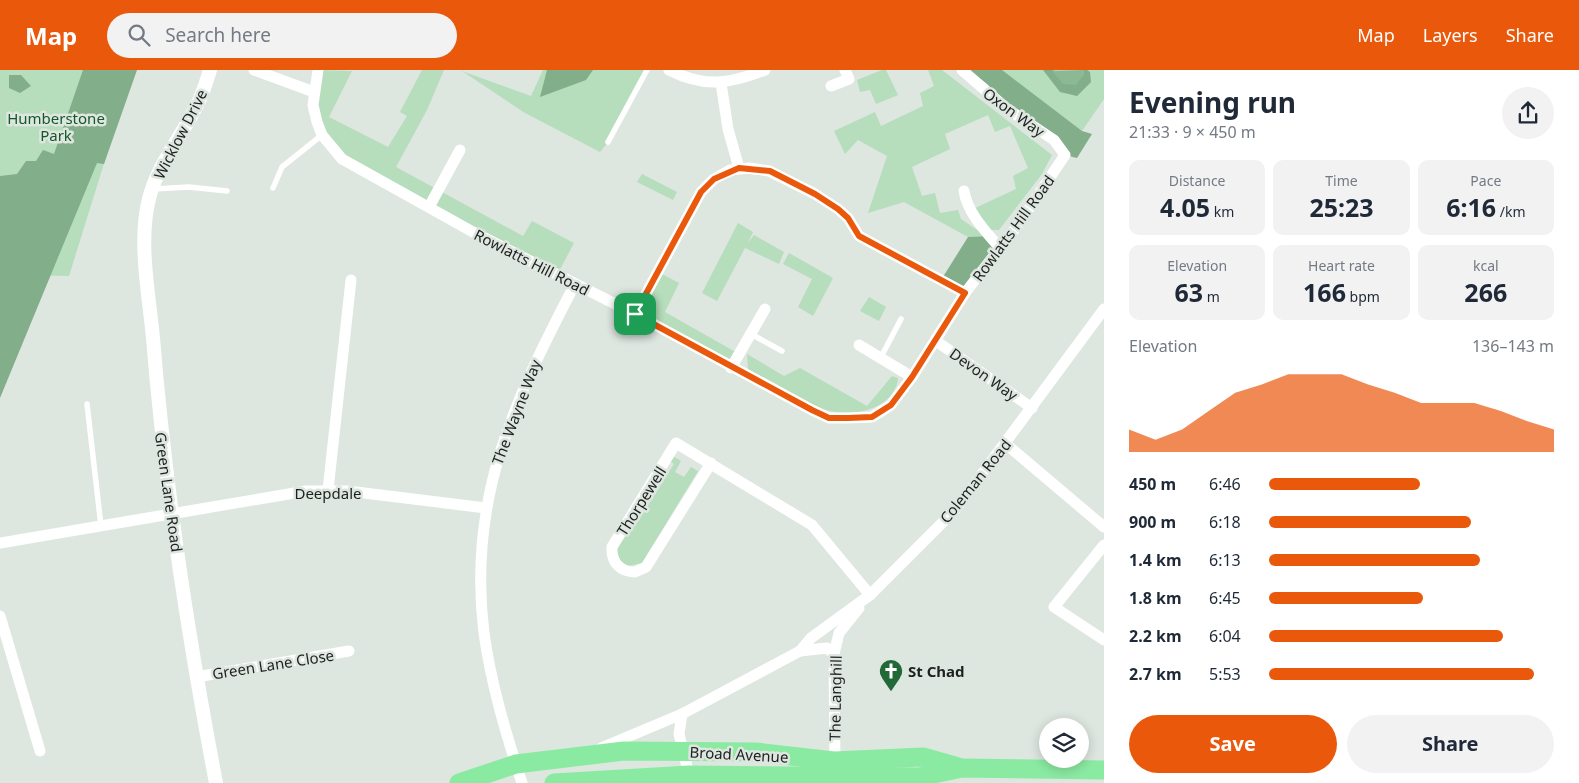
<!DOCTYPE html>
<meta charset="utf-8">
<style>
:root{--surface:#fff;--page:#f2f2f3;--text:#1f2937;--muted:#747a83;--accent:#ea580c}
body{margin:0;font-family:"Noto Sans",sans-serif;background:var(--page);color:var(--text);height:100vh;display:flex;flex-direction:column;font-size:19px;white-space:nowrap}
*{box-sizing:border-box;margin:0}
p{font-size:16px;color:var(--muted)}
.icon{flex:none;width:28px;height:28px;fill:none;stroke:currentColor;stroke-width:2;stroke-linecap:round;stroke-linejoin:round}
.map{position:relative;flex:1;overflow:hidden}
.details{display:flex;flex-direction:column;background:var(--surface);width:475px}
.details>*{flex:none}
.fabs{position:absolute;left:1039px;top:648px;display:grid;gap:10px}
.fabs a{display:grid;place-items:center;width:50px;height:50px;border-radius:50%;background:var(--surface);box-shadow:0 2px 12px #0003;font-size:25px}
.pin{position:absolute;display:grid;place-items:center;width:42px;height:42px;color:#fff;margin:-21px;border-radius:10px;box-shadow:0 2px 8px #0006}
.round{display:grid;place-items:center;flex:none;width:52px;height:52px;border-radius:26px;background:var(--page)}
.overview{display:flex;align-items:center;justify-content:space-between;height:85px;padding:0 25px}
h1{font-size:28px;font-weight:700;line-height:38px}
.stats{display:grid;grid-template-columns:repeat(3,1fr);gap:8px;height:85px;padding:5px 25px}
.stats div{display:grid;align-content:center;border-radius:10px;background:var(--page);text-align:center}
.stats b{font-size:25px;font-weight:700}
.stats small{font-size:14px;font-weight:400}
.stats p{font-size:14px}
.chart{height:140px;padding:10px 25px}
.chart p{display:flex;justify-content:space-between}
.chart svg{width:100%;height:90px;margin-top:5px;fill:var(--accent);opacity:.7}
.action{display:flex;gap:10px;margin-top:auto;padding:10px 25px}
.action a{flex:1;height:58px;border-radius:30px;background:var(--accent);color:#fff;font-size:20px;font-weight:700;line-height:58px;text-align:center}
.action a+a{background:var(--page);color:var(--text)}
ul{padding:0 25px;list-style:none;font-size:16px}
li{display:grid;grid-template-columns:80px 60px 1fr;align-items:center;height:38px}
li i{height:12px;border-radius:6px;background:var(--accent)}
header{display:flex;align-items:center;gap:30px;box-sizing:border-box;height:70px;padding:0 25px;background:var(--accent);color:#fff}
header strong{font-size:24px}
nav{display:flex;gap:28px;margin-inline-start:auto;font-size:18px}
.search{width:350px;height:45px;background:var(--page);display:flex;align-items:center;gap:12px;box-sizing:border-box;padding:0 18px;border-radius:28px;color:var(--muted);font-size:19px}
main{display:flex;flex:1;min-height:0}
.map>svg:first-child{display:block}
</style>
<header>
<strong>Map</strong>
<div class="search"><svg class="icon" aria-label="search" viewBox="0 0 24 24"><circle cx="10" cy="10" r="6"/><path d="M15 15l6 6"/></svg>Search here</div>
<nav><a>Map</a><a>Layers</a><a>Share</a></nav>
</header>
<main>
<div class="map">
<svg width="1104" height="713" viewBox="0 0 1104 713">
<rect width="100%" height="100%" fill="#dee6e0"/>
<g fill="#b6ddbc">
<path d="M0 0H133L69 206 24 205 0 258Z"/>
<path d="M318 0 352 1 329 47 388 77 407 46 400 42 422 0H444L427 40 396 97 523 166 532 151 574 173 557 205 342 89 322 65 314 22Z"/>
<path d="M543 0H647L608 72 600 82 525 43 462 1 531 26Z"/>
<path d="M882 0H886L898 25 876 34 870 20 860 22 857 10Z"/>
<path d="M928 0H942L1052 85 1042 104 999 160H990L973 139 1016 119 1013 106 1028 98 1010 56 995 62 988 45 945 64 950 79 912 97 922 126 935 123 940 143 958 140 961 149 986 166 968 167 904 132 868 143 887 86 858 70 845 84 834 61 875 42 881 56 923 36 920 23 934 16Z"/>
<path d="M992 0H1104V29L1082 61Z"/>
<path d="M642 104 677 122 673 130 637 112Z"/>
<path d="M738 153 753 162 748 173 754 165 784 182 779 194 745 178 717 231 702 223Z"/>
<path d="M789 183 833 208 813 246 798 237 812 209 783 194Z"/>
<path d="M662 204 679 213 665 242 739 284 731 298 635 244Z"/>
<path d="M869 227 886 237 879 251 860 241Z"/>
<path d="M747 284 784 306 800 298 867 336 892 306 898 308C898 318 889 330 879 335 833 359 787 322 748 300Z"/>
<path d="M673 386 681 391 675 402 684 407 691 397 698 401 642 493 628 496 620 491 616 478 633 451 637 453 674 394 670 391Z"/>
</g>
<g fill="#82ae8a">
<path d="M83 0H137L104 94 97 93 0 328V106L17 104 26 91H36L43 80 54 84Z"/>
<path d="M547 0H593L586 10 540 27Z"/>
<path d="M968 0H1002L1082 61 1092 64 1077 88 1065 85 1006 38 987 14Z"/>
<path d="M1043 0H1052L1080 8 1083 6 1084 0H1087L1090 2 1091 12 1077 26 1060 22Z"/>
<path d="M9 5H21L31 16 20 23 9 18Z"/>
<path d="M989 166 999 177 966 222 941 210 968 167Z"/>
</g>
<path fill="#8db894" d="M1084 0 1083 6 1076 15 1063 14 1052 1Z"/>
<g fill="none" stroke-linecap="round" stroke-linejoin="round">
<g stroke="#fff" stroke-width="5.5">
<path d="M608 72 647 0"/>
<path d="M273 118 282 97 322 65"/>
<path d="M153 119 189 117 227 121"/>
<path d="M751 264 782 281"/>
<path d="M881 287 901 249"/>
<path d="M87 334 101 456"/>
</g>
<g stroke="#fff" stroke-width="11">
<path d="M254 0 314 22"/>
<path d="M318 0 313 35 317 52 322 65 342 89 473 162 635 244 812 340 829 348H848L872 347 891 335 912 307 965 223 1020 152 1065 85 1054 70 1006 38 962 0"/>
<path d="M669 0C705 18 729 14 765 0"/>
<path d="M721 13 728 59 739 98"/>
<path d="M831 16 849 9 845 0"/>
<path d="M964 121C967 142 986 162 999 177"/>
<path d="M429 137 460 80"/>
<path d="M635 244 701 122 714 109 730 100 749 98 769 101 815 124 838 139 848 148 859 166 965 223"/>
<path d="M936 271 1032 338"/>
<path d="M859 275 912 307"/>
<path d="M731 298 765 239"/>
<path d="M1006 374 1104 457"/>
<path d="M711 393 646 497 635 502C620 502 611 492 612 477L676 373 812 455 870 525"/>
<path d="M328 420 351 210"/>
<path d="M0 473 306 421H348L486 438"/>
<path d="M1104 475 1054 537 1104 570"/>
<path d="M0 546 40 681"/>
<path d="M800 581 827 578 834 584"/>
<path d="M196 607 349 581"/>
<path d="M682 644 679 664 689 705"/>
<path d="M601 678 682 644 800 581 811 568 870 525 956 439 1104 239"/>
<path d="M835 697 834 584 839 563 859 538"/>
<path d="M522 713C506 664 491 614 484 563 467 428 515 329 575 214"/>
</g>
<path stroke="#fff" stroke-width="14" d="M210 0C206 12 203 24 197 35 182 66 157 95 149 129 138 171 149 225 153 268 165 418 188 566 216 713"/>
<g stroke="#8aeaa2" stroke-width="19">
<path d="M459 713 516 694 624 681 756 682 834 691 923 687 958 697"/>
<path d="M554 713 689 705 919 707 962 698 1104 700"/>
</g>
</g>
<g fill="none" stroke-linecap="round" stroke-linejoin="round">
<g stroke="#fff" stroke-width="10">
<path id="route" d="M739 98 770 101 815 124 838 139 848 148 859 166 965 223 912 307 891 335 872 347 848 348H829L812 340 635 244 701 122 714 109Z"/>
</g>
<use href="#route" stroke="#ea580c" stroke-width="6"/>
</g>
<defs>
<g id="church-pin" transform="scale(1.25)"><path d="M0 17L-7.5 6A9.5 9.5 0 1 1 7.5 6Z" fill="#216936" stroke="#dee6e0"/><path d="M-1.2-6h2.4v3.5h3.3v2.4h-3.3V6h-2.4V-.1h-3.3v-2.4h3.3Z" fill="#fff"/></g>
</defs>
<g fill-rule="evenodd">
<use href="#church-pin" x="891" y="601"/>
</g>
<g text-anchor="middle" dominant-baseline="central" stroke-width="5" stroke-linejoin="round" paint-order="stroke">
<g font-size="15" fill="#1d201e" stroke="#dee6e0">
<text transform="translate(1014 42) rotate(36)">Oxon Way</text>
<text transform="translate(180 64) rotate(-63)">Wicklow Drive</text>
<text transform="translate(1013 158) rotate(-54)">Rowlatts Hill Road</text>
<text transform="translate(532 192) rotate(27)">Rowlatts Hill Road</text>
<text transform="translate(984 304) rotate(35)">Devon Way</text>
<text transform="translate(516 342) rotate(-69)">The Wayne Way</text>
<text transform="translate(975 411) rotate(-51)">Coleman Road</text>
<text transform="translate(169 422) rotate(82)">Green Lane Road</text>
<text x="328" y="423">Deepdale</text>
<text transform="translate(641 431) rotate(-58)">Thorpewell</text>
<text transform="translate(273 594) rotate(-9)">Green Lane Close</text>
<text transform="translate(835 628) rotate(-89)">The Langhill</text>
<text transform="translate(739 684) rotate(3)">Broad Avenue</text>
</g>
<g font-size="15" fill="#145729" stroke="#dee6e0">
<text x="56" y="48">Humberstone<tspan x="56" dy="17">Park</tspan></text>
</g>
<g font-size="15" font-weight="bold" fill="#1d201e" stroke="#dee6e0" text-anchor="start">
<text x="908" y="601">St Chad</text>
</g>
</g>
</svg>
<div class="fabs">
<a><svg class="icon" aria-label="layers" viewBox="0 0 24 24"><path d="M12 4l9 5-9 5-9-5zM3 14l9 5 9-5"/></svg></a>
</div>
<div class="pin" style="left:635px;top:244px;background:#1e9e55"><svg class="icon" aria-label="arrive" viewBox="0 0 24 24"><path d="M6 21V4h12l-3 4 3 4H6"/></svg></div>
</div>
<section class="details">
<div class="overview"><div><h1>Evening run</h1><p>21:33 · 9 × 450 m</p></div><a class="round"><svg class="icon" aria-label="share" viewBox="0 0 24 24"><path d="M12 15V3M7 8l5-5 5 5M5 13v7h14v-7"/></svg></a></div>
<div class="stats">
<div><p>Distance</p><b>4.05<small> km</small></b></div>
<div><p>Time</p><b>25:23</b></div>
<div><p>Pace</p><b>6:16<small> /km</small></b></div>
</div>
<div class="stats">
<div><p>Elevation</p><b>63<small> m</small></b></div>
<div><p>Heart rate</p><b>166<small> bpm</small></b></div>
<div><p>kcal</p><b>266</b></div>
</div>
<div class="chart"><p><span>Elevation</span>136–143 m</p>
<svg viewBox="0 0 160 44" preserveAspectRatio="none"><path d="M0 44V33L10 38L20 33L30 24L40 15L50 11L60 6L70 6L80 6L90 11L100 15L110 20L120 20L130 20L140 24L150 29L160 33V44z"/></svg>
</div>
<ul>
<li><b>450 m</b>6:46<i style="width:53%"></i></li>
<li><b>900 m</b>6:18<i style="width:71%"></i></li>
<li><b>1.4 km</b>6:13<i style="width:74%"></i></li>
<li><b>1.8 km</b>6:45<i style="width:54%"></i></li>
<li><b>2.2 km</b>6:04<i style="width:82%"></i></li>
<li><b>2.7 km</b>5:53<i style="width:93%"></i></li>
</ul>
<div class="action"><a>Save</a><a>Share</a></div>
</section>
</main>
